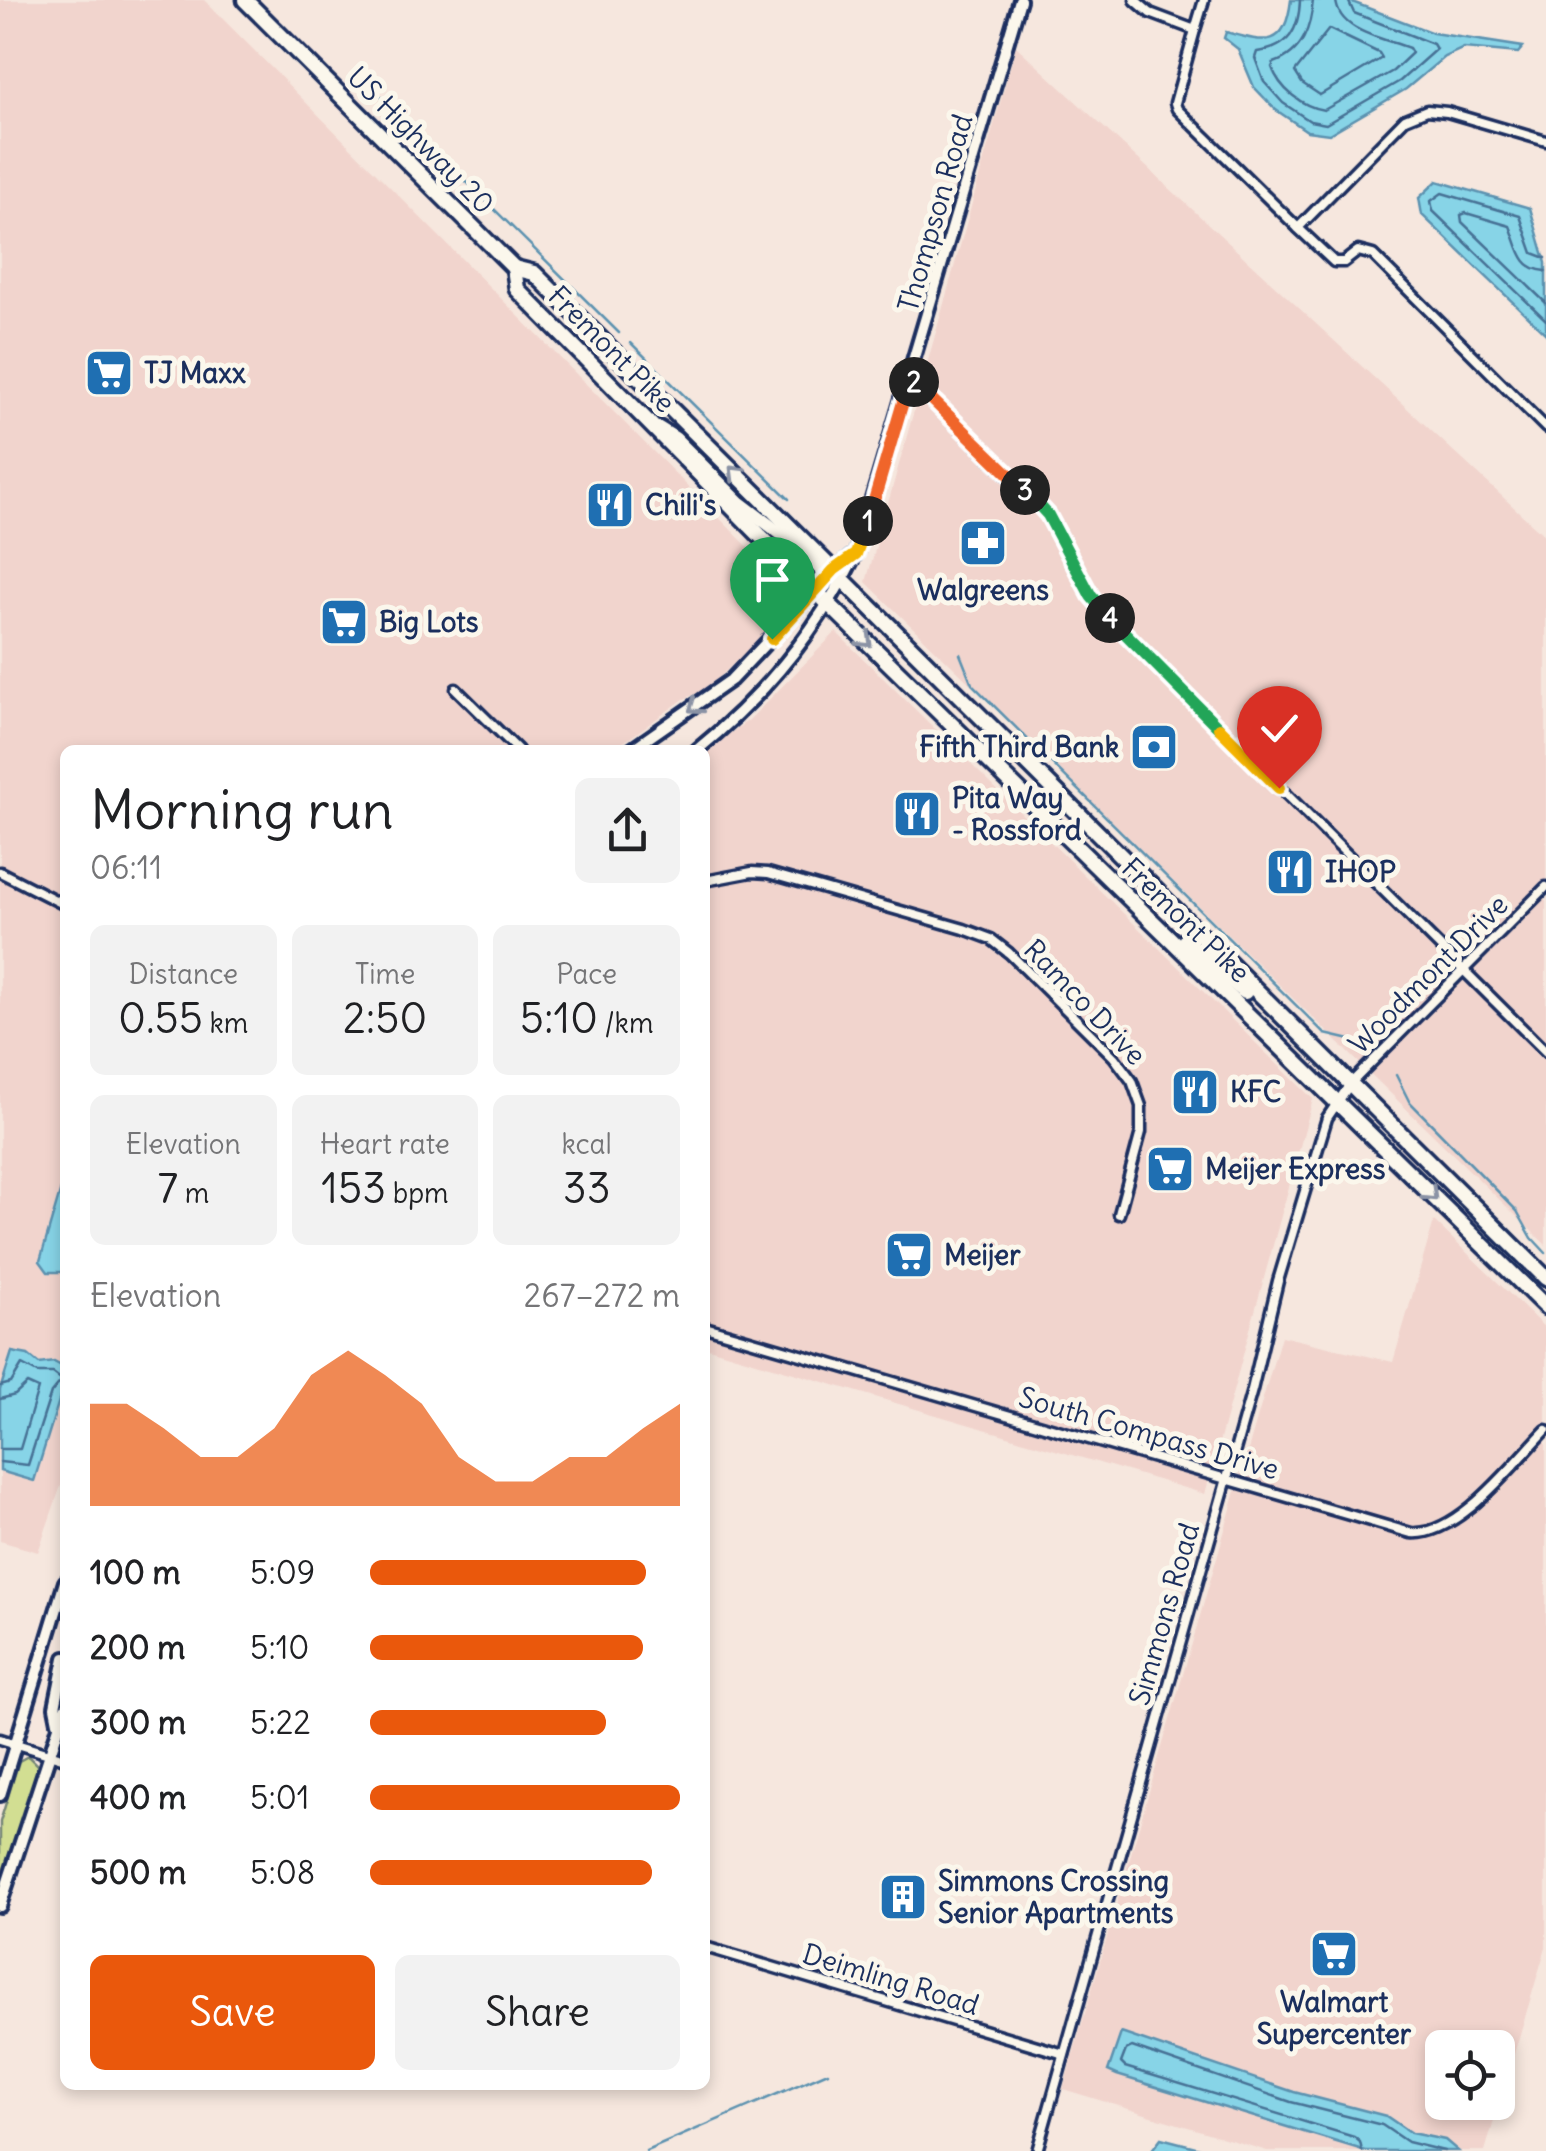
<!DOCTYPE html>
<meta charset="utf-8">
<style>
:root{--surface:#fff;--page:#f2f2f2;--text:#202124;--muted:#757577;--accent:#ea580c}
body{margin:0;font-family:Delius,sans-serif;background:var(--page);color:var(--text);height:100vh;display:flex;flex-direction:column;font-size:38px;white-space:nowrap}
*{box-sizing:border-box;margin:0}
p{font-size:32px;color:var(--muted)}
.icon{flex:none;width:55px;height:55px;fill:none;stroke:currentColor;stroke-width:2;stroke-linecap:round;stroke-linejoin:round}
.map{position:relative;flex:1;overflow:hidden}
.details{position:absolute;left:60px;top:745px;width:650px;height:1345px;display:flex;flex-direction:column;background:var(--surface);border-radius:15px;box-shadow:0 5px 15px #0003}
.details>*{flex:none}
.buttons{position:absolute;left:1425px;top:2030px;display:grid;gap:20px}
.buttons a{display:grid;place-items:center;width:90px;height:90px;border-radius:15px;background:var(--surface);box-shadow:0 5px 15px #0003;font-size:50px}
.pin{position:absolute;display:grid;place-items:center;width:85px;height:85px;color:#fff;margin:-102px -42px;border-radius:50% 50% 50% 0;rotate:-45deg;box-shadow:0 0 10px #0007}
.pin .icon{rotate:45deg}
.km{position:absolute;width:50px;height:50px;margin:-25px;border-radius:50%;background:#222;color:#fff;font-size:28px;line-height:50px;text-align:center}
.round{display:grid;place-items:center;flex:none;width:105px;height:105px;border-radius:15px;background:var(--page)}
.head{display:flex;align-items:center;justify-content:space-between;height:170px;padding:0 30px}
h1{font-size:55px;font-weight:600;line-height:75px}
.figures{display:grid;grid-template-columns:repeat(3,1fr);gap:15px;height:170px;padding:10px 30px}
.figures div{display:grid;align-content:center;border-radius:15px;background:var(--page);text-align:center}
.figures b{font-size:42px;font-weight:600}
.figures small{font-size:28px;font-weight:400}
.figures p{font-size:28px}
.chart{height:280px;padding:20px 30px}
.chart p{display:flex;justify-content:space-between}
.chart svg{width:100%;height:180px;margin-top:10px;fill:var(--accent);opacity:.7}
.primary-button{display:flex;gap:20px;margin-top:auto;padding:20px 30px}
.primary-button a{flex:1;height:115px;border-radius:15px;background:var(--accent);color:#fff;font-size:40px;font-weight:600;line-height:115px;text-align:center}
.primary-button a+a{background:var(--page);color:var(--text)}
ul{padding:0 30px;list-style:none;font-size:32px}
li{display:grid;grid-template-columns:160px 120px 1fr;align-items:center;height:75px}
li i{height:25px;border-radius:12px;background:var(--accent)}
.map>svg:first-child{display:block}
</style>
<div class="map">
<svg width="1546" height="2151" viewBox="0 0 1546 2151">
<rect width="100%" height="100%" fill="#f6e7de"/>
<filter id="ink" filterUnits="userSpaceOnUse"><feTurbulence type="fractalNoise" baseFrequency=".01" numOctaves="2"/><feDisplacementMap in="SourceGraphic" scale="20" xChannelSelector="R" yChannelSelector="G"/><feConvolveMatrix kernelMatrix="1 2 1 2 8 2 1 2 1" color-interpolation-filters="sRGB"/></filter>
<g filter="url(#ink)">
<g fill="#f1d4cd" fill-rule="evenodd">
<path d="M0 0H204L793 592 787 613 708 688 684 699 613 750H65V1474L38 1552 0 1541Z"/>
<path d="M1016 46 1546 537V1245L866 582Z"/>
<path d="M836 632 1313 1099 1205 1494 705 1347V751L749 720Z"/>
<path d="M1434 1221 1546 1329V1947L1485 2151H1267L1063 2089 1281 1336 1393 1362ZM1442 2048H1498V2102H1442Z"/>
</g>
<path fill="#d2de92" stroke="#768678" stroke-width="2.5" d="M28 1756 39 1767 0 1884V1822L19 1761Z"/>
<g fill="#87d4e7" stroke="#5c92b0" stroke-width="2.5">
<path d="M1291 0H1347L1433 33 1523 47 1518 53 1464 48 1444 57 1406 89 1329 134 1307 131 1276 110 1254 87 1238 49 1224 38 1226 32C1266 43 1285 49 1291 0Z"/>
<path d="M1437 181 1530 208 1546 263V334L1422 215 1419 198Z"/>
<path d="M65 1175V1272H48L40 1261Z"/>
<path d="M12 1352 28 1355 39 1364 54 1362 65 1368V1381L34 1481 0 1471V1390Z"/>
<path d="M1121 2033 1294 2092 1386 2116 1411 2133 1445 2140 1458 2151H1366L1117 2075 1108 2071Z"/>
<path d="M1161 2138 1211 2151H1151Z"/>
</g>
<g fill="none" stroke-linecap="round" stroke-linejoin="round">
<g stroke="#467195" stroke-width="2.5">
<path d="M1300 0C1299 30 1289 48 1257 52L1255 58 1264 82 1283 103 1310 121 1326 124 1400 81 1436 49 1433 44 1354 13 1348 0"/>
<path d="M1313 0C1311 27 1303 53 1274 63L1272 67C1279 88 1302 107 1324 110L1393 71 1412 53 1409 48C1384 38 1338 32 1336 0"/>
<path d="M1329 29 1379 53 1382 58 1320 95 1302 83 1295 72Z"/>
<path d="M1546 258 1533 253 1520 216 1442 193 1431 201 1433 211 1546 320"/>
<path d="M1546 271C1519 269 1519 247 1510 226L1466 213 1461 215 1462 222 1546 303"/>
<path d="M0 1386 11 1383 22 1365 37 1373H53L62 1380 51 1393 28 1465 0 1462"/>
<path d="M0 1399 15 1395 27 1384 38 1389 20 1449H0"/>
<path d="M1362 2151 1360 2142 1354 2137 1125 2067 1121 2063 1126 2050 1132 2047 1291 2102 1382 2125 1407 2142 1444 2151"/>
</g>
<g stroke="#5c92b0" stroke-width="2.5">
<path d="M368 84 619 333"/>
<path d="M631 343 789 499"/>
<path d="M960 654 972 684 1325 1034 1363 1043"/>
<path d="M1396 1075 1409 1101 1517 1211 1532 1238 1546 1253"/>
<path d="M646 2151 828 2072"/>
</g>
<g stroke="#1b2f5e" stroke-width="15">
<g id="minor">
<path d="M1135 0 1150 13 1195 30 1175 103 1177 109 1298 228"/>
<path d="M1195 30 1204 0"/>
<path d="M1546 141 1447 112 1427 110 1405 119 1298 228 1334 262H1344L1358 251 1373 255 1546 428"/>
<path d="M909 378 1048 515 1091 596 1103 612 1546 1052"/>
<path d="M456 689 518 750"/>
<path d="M0 872 65 905"/>
<path d="M705 881 752 872 768 873 964 929 991 939 1009 953 1114 1057 1132 1081 1141 1106V1132L1119 1214"/>
<path d="M705 1327 1411 1533C1458 1537 1514 1463 1546 1430"/>
<path d="M0 1739 65 1759"/>
<path d="M705 1947 1064 2054"/>
<path d="M1037 2151 1252 1390 1278 1281 1327 1118 1350 1084 1546 887"/>
</g>
</g>
<g stroke="#1b2f5e" stroke-width="18">
<g id="tertiary">
<path d="M631 750 731 680 834 571 851 557"/>
<path d="M697 750C764 696 818 630 856 553L1020 0"/>
<path d="M58 1722 55 1707 65 1658"/>
<path d="M0 1795 65 1582"/>
<path d="M0 1906 65 1708"/>
</g>
</g>
<g stroke="#1b2f5e" stroke-width="20">
<path id="primary" d="M659 428 675 438 739 502 794 544 828 577 843 580"/>
</g>
<g stroke="#1b2f5e" stroke-width="21">
<g id="trunk">
<path d="M245 0 514 268"/>
<path d="M514 268 517 289 797 573 1546 1307"/>
<path d="M514 268 534 273 1546 1278"/>
<path d="M1185 941 1245 992"/>
</g>
</g>
<use href="#minor" stroke="#fbf7ec" stroke-width="8"/>
<use href="#tertiary" stroke="#fbf7ec" stroke-width="10"/>
<use href="#primary" stroke="#fbf7ec" stroke-width="12"/>
<use href="#trunk" stroke="#fbf7ec" stroke-width="14"/>
</g>
<defs><path id="oneway-chevron" d="M-2-3.5L2.5 0L-2 3.5" fill="none" stroke-width="1.6" stroke-linecap="round" stroke-linejoin="round" transform="scale(2.5)"/></defs>
<g stroke="#8b93a5">
<use href="#oneway-chevron" transform="translate(735 472) rotate(-135)"/>
<use href="#oneway-chevron" transform="translate(866 641) rotate(44)"/>
<use href="#oneway-chevron" transform="translate(695 707) rotate(145)"/>
<use href="#oneway-chevron" transform="translate(1431 1195) rotate(44)"/>
</g>
</g>
<g fill="none" stroke-linecap="round" stroke-linejoin="round" filter="url(#ink)">
<g stroke="#fff" stroke-width="20">
<path id="split-1" d="M772 639 834 570 856 554 868 521"/>
</g>
<g stroke="#fff" stroke-width="20">
<path id="split-2" d="M868 521 910 378 914 382"/>
</g>
<g stroke="#fff" stroke-width="20">
<path id="split-3" d="M914 382 1025 490"/>
</g>
<g stroke="#fff" stroke-width="20">
<path id="split-4" d="M1025 490 1048 515 1091 596 1110 618"/>
</g>
<g stroke="#fff" stroke-width="20">
<path id="split-5" d="M1110 618 1219 728"/>
</g>
<g stroke="#fff" stroke-width="20">
<path id="split-6" d="M1219 728 1279 788"/>
</g>
<use href="#split-1" stroke="#f5b400" stroke-width="12"/>
<use href="#split-2" stroke="#f0652b" stroke-width="12"/>
<use href="#split-3" stroke="#f0652b" stroke-width="12"/>
<use href="#split-4" stroke="#22a559" stroke-width="12"/>
<use href="#split-5" stroke="#22a559" stroke-width="12"/>
<use href="#split-6" stroke="#f5b400" stroke-width="12"/>
</g>
<defs>
<g id="supermarket-square" transform="scale(2.5)"><rect x="-9" y="-9" width="18" height="18" rx="4" fill="#1f6fb2" stroke="#fbf7ec"/><path d="M-6-5.5h2.5l.6 2H6L4.5 2H-2.5L-4.4-4H-6ZM-1.5 3.2a1.3 1.3 0 1 0 .1 0ZM3 3.2a1.3 1.3 0 1 0 .1 0Z" fill="#fff"/></g>
<g id="restaurant-square" transform="scale(2.5)"><rect x="-9" y="-9" width="18" height="18" rx="4" fill="#1f6fb2" stroke="#fbf7ec"/><path d="M-5-6h1v4h1v-4h1v4h1v-4h1v5L-1.5 .5V6h-2V.5L-5-1ZM5-6V6H3V1.5H1.5Q1.5-4 5-6Z" fill="#fff"/></g>
<g id="pharmacy-square" transform="scale(2.5)"><rect x="-9" y="-9" width="18" height="18" rx="4" fill="#1f6fb2" stroke="#fbf7ec"/><path d="M-2-6h4v4h4v4h-4v4h-4v-4h-4v-4h4Z" fill="#fff"/></g>
<g id="bank-square" transform="scale(2.5)"><rect x="-9" y="-9" width="18" height="18" rx="4" fill="#1f6fb2" stroke="#fbf7ec"/><path d="M-6-4H6V4H-6ZM0-2.3a2.3 2.3 0 1 0 0 4.6a2.3 2.3 0 1 0 0-4.6Z" fill="#fff"/></g>
<g id="building-square" transform="scale(2.5)"><rect x="-9" y="-9" width="18" height="18" rx="4" fill="#1f6fb2" stroke="#fbf7ec"/><path d="M-4-6H4V6H1V3H-1V6H-4ZM-2.5-4.3h1.7v1.8h-1.7ZM.8-4.3h1.7v1.8H.8ZM-2.5-1h1.7V.8h-1.7ZM.8-1h1.7V.8H.8Z" fill="#fff"/></g>
</defs>
<g fill-rule="evenodd">
<use href="#supermarket-square" x="109" y="373"/>
<use href="#restaurant-square" x="610" y="505"/>
<use href="#pharmacy-square" x="983" y="543"/>
<use href="#supermarket-square" x="344" y="622"/>
<use href="#bank-square" x="1154" y="747"/>
<use href="#restaurant-square" x="917" y="814"/>
<use href="#restaurant-square" x="1290" y="872"/>
<use href="#restaurant-square" x="1195" y="1092"/>
<use href="#supermarket-square" x="1170" y="1169"/>
<use href="#supermarket-square" x="909" y="1255"/>
<use href="#building-square" x="903" y="1897"/>
<use href="#supermarket-square" x="1334" y="1954"/>
</g>
<g text-anchor="middle" dominant-baseline="central" stroke-width="10" stroke-linejoin="round" paint-order="stroke">
<g font-size="28" fill="#1b2f5e" stroke="#fbf7ec">
<text transform="translate(421 140) rotate(45)">US Highway 20</text>
<text transform="translate(935 213) rotate(-74)">Thompson Road</text>
<text transform="translate(612 349) rotate(45)">Fremont Pike</text>
<text transform="translate(1186 920) rotate(44)">Fremont Pike</text>
<text transform="translate(1428 974) rotate(-45)">Woodmont Drive</text>
<text transform="translate(1085 1002) rotate(46)">Ramco Drive</text>
<text transform="translate(1149 1433) rotate(16)">South Compass Drive</text>
<text transform="translate(1164 1614) rotate(-74)">Simmons Road</text>
<text transform="translate(891 1979) rotate(17)">Deimling Road</text>
</g>
<g font-size="28" font-weight="bold" fill="#1b2f5e" stroke="#fbf7ec" text-anchor="start">
<text x="144" y="373">TJ Maxx</text>
<text x="645" y="505">Chili's</text>
<text x="983" y="590" text-anchor="middle">Walgreens</text>
<text x="379" y="622">Big Lots</text>
<text x="1119" y="747" text-anchor="end">Fifth Third Bank</text>
<text x="952" y="798">Pita Way<tspan x="952" dy="32">- Rossford</tspan></text>
<text x="1325" y="872">IHOP</text>
<text x="1230" y="1092">KFC</text>
<text x="1205" y="1169">Meijer Express</text>
<text x="944" y="1255">Meijer</text>
<text x="938" y="1881">Simmons Crossing<tspan x="938" dy="32">Senior Apartments</tspan></text>
<text x="1334" y="2002" text-anchor="middle">Walmart<tspan x="1334" dy="32">Supercenter</tspan></text>
</g>
</g>
</svg>
<div class="buttons">
<a><svg class="icon" aria-label="locate" viewBox="0 0 24 24"><circle cx="12" cy="12" r="6"/><path d="M12 2v4M12 18v4M2 12h4M18 12h4"/></svg></a>
</div>
<div class="pin" style="left:772px;top:639px;background:#1e9e55"><svg class="icon" aria-label="arrive" viewBox="0 0 24 24"><path d="M6 21V4h12l-3 4 3 4H6"/></svg></div>
<div class="pin" style="left:1279px;top:788px;background:#d93025"><svg class="icon" aria-label="check" viewBox="0 0 24 24"><path d="M5 12l5 5 9-10"/></svg></div>
<b class="km" style="left:868px;top:521px">1</b>
<b class="km" style="left:914px;top:382px">2</b>
<b class="km" style="left:1025px;top:490px">3</b>
<b class="km" style="left:1110px;top:618px">4</b>
<section class="details">
<div class="head"><div><h1>Morning run</h1><p>06:11</p></div><a class="round"><svg class="icon" aria-label="share" viewBox="0 0 24 24"><path d="M12 15V3M7 8l5-5 5 5M5 13v7h14v-7"/></svg></a></div>
<div class="figures">
<div><p>Distance</p><b>0.55<small> km</small></b></div>
<div><p>Time</p><b>2:50</b></div>
<div><p>Pace</p><b>5:10<small> /km</small></b></div>
</div>
<div class="figures">
<div><p>Elevation</p><b>7<small> m</small></b></div>
<div><p>Heart rate</p><b>153<small> bpm</small></b></div>
<div><p>kcal</p><b>33</b></div>
</div>
<div class="chart"><p><span>Elevation</span>267–272 m</p>
<svg viewBox="0 0 160 44" preserveAspectRatio="none"><path d="M0 44V19L10 19L20 25L30 32L40 32L50 25L60 12L70 6L80 12L90 19L100 32L110 38L120 38L130 32L140 32L150 25L160 19V44z"/></svg>
</div>
<ul>
<li><b>100 m</b>5:09<i style="width:89%"></i></li>
<li><b>200 m</b>5:10<i style="width:88%"></i></li>
<li><b>300 m</b>5:22<i style="width:76%"></i></li>
<li><b>400 m</b>5:01<i style="width:100%"></i></li>
<li><b>500 m</b>5:08<i style="width:91%"></i></li>
</ul>
<div class="primary-button"><a>Save</a><a>Share</a></div>
</section>
</div>
